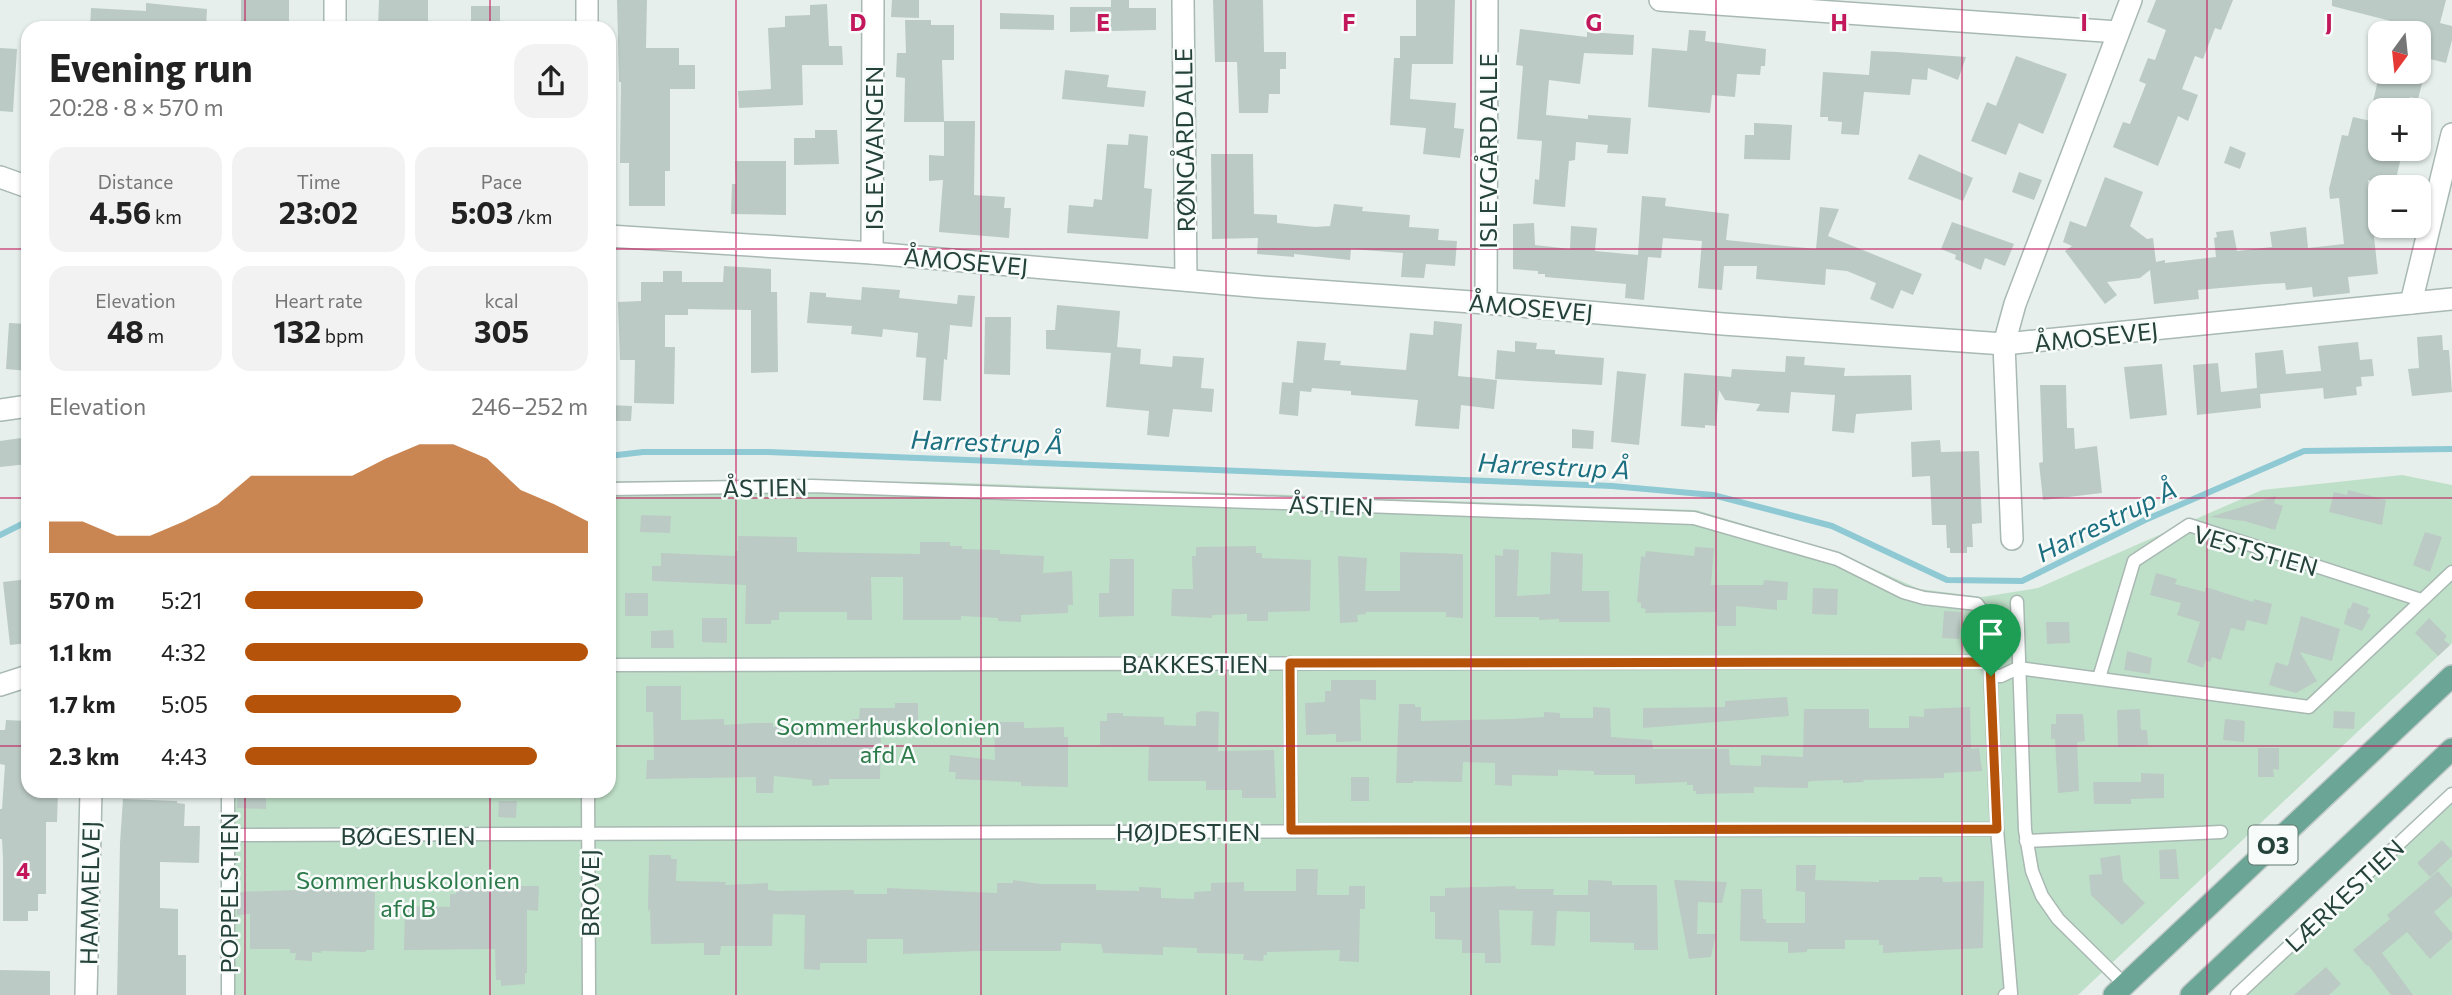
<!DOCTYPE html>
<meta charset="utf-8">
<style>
:root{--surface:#fff;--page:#f2f2f2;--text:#222;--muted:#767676;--accent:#b45309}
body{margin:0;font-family:Commissioner,sans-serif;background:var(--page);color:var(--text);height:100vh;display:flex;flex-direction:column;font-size:26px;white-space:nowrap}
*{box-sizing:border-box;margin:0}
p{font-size:23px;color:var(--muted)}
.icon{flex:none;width:38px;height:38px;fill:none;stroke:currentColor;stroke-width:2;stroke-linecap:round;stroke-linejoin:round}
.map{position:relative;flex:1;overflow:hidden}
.drawer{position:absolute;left:21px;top:21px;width:595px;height:777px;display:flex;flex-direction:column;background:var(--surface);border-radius:21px;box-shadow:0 2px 5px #0004}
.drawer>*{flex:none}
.needle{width:46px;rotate:195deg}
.fabs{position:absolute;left:2368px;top:21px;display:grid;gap:14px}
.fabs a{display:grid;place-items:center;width:63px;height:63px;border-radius:14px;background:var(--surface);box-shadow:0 2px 5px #0004;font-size:35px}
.pin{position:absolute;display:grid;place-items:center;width:60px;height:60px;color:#fff;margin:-72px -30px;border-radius:50% 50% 50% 0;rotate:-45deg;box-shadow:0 0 7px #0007}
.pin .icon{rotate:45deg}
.round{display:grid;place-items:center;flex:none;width:74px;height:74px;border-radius:21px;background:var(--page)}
.headline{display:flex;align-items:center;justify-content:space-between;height:119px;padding:0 28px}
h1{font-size:38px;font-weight:700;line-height:52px}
.stats{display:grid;grid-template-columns:repeat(3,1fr);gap:10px;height:119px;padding:7px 28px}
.stats div{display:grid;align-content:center;border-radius:18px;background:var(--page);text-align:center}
.stats b{font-size:30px;font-weight:700}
.stats small{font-size:19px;font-weight:400}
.stats p{font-size:19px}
.chart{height:196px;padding:14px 28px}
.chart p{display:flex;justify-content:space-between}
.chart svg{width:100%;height:126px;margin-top:7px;fill:var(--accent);opacity:.7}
ul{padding:0 28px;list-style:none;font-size:23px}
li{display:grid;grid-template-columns:112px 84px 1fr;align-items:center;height:52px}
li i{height:18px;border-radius:9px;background:var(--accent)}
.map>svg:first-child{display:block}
</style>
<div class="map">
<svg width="2452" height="995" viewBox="0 0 2452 995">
<rect width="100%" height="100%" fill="#e6efeb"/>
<g fill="#bfe0c8">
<path d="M2402 475 2452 485V643L2078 995H221V791H609V481L935 482 1696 510 1834 551 1919 589 1982 597 2038 588 2262 490Z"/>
<path d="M2452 802V995H2244Z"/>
</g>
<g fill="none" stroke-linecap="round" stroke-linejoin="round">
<g stroke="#8ec9d4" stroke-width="6">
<path d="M609 456 643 452H768L1612 486 1713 495 1832 526 1947 580 2022 581 2145 520 2304 451 2452 449"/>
<path d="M0 535 28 521"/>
</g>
</g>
<g fill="#bbcac4">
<rect x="241" y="0" width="48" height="28"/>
<path d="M379 0H428V28H378Z"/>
<path d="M617 0H647L646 48H679V65H695V89H670V171H665V206H629V163H620L621 82H619Z"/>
<path d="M892 0H919V18L891 17Z"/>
<path d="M1111 0H1129V8H1156V30L1070 32V7H1111Z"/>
<path d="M1213 0H1263L1264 52H1286V69H1280V94H1269L1268 113H1239L1237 62H1215Z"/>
<path d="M1416 0H1455L1453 64H1412L1410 99 1456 103 1454 128 1464 129 1460 158 1423 154 1426 128 1390 125 1394 58H1400V36H1416Z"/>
<path d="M2156 0H2233L2221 30 2215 28 2203 59 2195 56 2182 89 2198 95 2188 121 2178 116 2158 166 2113 147 2123 122 2130 124 2146 84 2139 81 2148 58 2155 60 2166 30 2147 22Z"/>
<path d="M2332 0H2446L2440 23 2452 26V40L2446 63 2418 56V28L2332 6Z"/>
<path d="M146 3 207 9 206 28H90L91 8 146 11Z"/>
<path d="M827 4 829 46H842L843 65H802L803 105 739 108 738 91 771 89 768 28 785 27V16L810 15V5Z"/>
<rect x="471" y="6" width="29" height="22"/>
<path d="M1000 13 1054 15V30L1000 29Z"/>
<path d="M905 20H931V25H954V60H942L944 122H904L905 78 896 77 897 53H906Z"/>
<path d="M1520 29 1587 37V32L1634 35 1633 55 1584 53 1580 84 1549 80 1546 115 1588 119V115L1631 118 1628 154 1607 153 1608 145 1576 142 1575 160 1569 161 1565 207 1533 204 1535 179 1539 180 1542 141 1517 139 1523 66 1516 65Z"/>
<path d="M1689 30 1706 31 1705 41 1766 49 1765 66H1761L1760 75 1737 74 1735 97 1712 95 1710 113 1648 107 1652 48 1687 51Z"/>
<path d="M0 48 17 49 13 112 0 111Z"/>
<path d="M1871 51 1897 52 1966 57 1958 80 1928 68 1927 80 1912 79 1910 95 1864 92 1859 135 1841 134 1842 122 1828 121V117H1820L1823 72 1869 75Z"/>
<path d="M2016 56 2067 74 2043 134 2019 123 2006 155 1971 141 1987 102 1996 106Z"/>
<path d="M1065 70 1109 75 1107 87 1146 91 1144 107 1062 99Z"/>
<path d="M2380 72H2425L2418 99 2410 97 2407 110H2371Z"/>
<path d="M2353 117 2380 123V149H2403L2394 187 2368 180 2378 274 2348 277 2350 293 2313 297 2312 287 2286 290 2285 283 2265 284 2198 290 2199 299 2154 304 2150 270 2140 278 2107 282 2117 295 2105 304 2065 251 2072 246 2063 242 2070 221 2086 227 2105 177 2143 192 2130 226 2147 239 2153 238 2156 262 2165 260V263L2216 257 2214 238 2217 237 2216 232 2233 230 2237 251 2272 247 2270 232 2306 227 2308 248 2344 244 2339 198 2330 199 2329 189 2342 135 2348 136Z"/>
<path d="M944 121H975L974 195 1005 197 1004 208H1011L1009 238 939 232 943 180 929 181V155L944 156Z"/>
<path d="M1754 123 1792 125 1790 160 1744 159 1745 135H1754Z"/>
<path d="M815 130H837L839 164 794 165V138H815Z"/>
<path d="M1129 134 1148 136 1144 188 1152 189 1148 239 1067 233 1069 205 1093 207 1094 199 1102 200 1107 144 1128 145Z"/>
<path d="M2230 146 2246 153 2240 169 2224 163Z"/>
<path d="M1211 154H1253L1254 214 1277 215V223L1315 227 1330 226 1334 204 1363 207 1362 211 1410 215 1409 227 1439 229 1438 240 1457 241 1455 266 1426 264 1424 278 1401 277 1403 253 1351 249 1350 260 1294 254V257L1257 254 1258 238 1212 239Z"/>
<path d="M1919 154 1973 178 1963 201 1908 179Z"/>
<path d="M735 161H786V215L731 214 732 184H736Z"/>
<path d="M2019 172 2042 180 2034 200 2012 192Z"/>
<path d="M1642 196 1666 198 1665 206 1729 214 1726 240 1816 249 1820 207 1839 209 1828 236 1922 274 1913 295 1901 290 1893 309 1870 299 1876 283 1847 271 1826 269 1825 285 1756 279 1757 266H1724L1722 290 1698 288 1702 241 1663 238 1661 258 1648 257 1644 300 1625 298 1626 284 1545 277V274H1538V271L1513 269V224L1534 223 1535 245 1570 249 1571 226 1597 228 1595 251 1638 255Z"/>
<path d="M1952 222 2014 244 2005 266 1985 258 1981 270 1955 259 1956 255 1941 249Z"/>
<path d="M724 266 771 269V292H777L778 372 751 373V310L688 309V315H665V347H675L674 404 634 403 635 360H620L618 302 641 301V282H663V271H682V282H723Z"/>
<path d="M862 287 900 290 899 298 957 304 958 295 975 296 972 327 950 325 947 360 944 359 941 401 923 400 926 358 916 357 918 333 883 329 882 337 851 334 852 326 807 323 810 292 826 293V297L861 300Z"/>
<path d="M1057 305 1120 311 1117 347 1141 349 1140 364 1172 367 1173 356 1204 358 1201 388 1214 389 1212 412 1173 409 1169 437 1147 435 1149 411 1106 407 1111 353 1046 349V330H1055Z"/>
<path d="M985 317H1011L1010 375 984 374Z"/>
<path d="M1434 321 1462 324 1458 376 1497 380 1494 409 1461 405 1459 429 1415 426 1418 400 1351 395V391L1312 388 1311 392 1300 391 1298 416 1279 414 1282 382 1293 383 1297 341 1326 343 1324 360 1341 361 1340 365 1406 370 1410 333 1433 335Z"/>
<path d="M9 323 28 324V371L6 369Z"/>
<path d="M2442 335 2443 350H2449L2452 392 2412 396 2408 369 2419 368 2417 337Z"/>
<path d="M1515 341 1537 343 1536 349 1555 350V354L1604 358 1602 385 1495 379 1497 350 1515 352Z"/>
<path d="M2358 342 2360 360 2372 359 2374 376 2361 377 2362 386 2356 387 2357 395 2324 399 2323 388 2260 394 2261 408 2197 415 2193 365 2218 363 2221 392 2257 388 2255 353 2283 350 2286 374 2321 371 2318 346Z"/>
<path d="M1786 356 1805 357 1804 365 1845 368 1844 376 1911 375 1912 410 1856 414 1854 433 1832 431 1835 395 1791 392 1789 413 1756 411 1760 404 1725 400 1719 390 1716 426 1705 425V428L1681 426 1684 373 1731 377 1732 369 1785 372Z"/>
<path d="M2162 364 2167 415 2130 419 2124 367Z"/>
<path d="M1617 371 1646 374 1639 445 1611 442Z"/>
<path d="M2040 385H2066L2067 428H2074L2075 449 2097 446 2102 493 2043 500 2039 463 2043 462Z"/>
<path d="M609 405 632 406 631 421H609Z"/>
<path d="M1572 429 1594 431 1593 449 1572 448Z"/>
<path d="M28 437V464L0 467V441Z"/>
<path d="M1940 440 1941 452 1979 451 1982 523 1972 524 1973 547H1967V553H1950V548H1947L1946 525H1932L1930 476 1912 477 1911 442Z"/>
<path d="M2348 490 2386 500 2382 525 2329 512 2334 492 2347 495Z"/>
<path d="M2276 496 2274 503 2283 506 2275 530 2244 521 2210 517Z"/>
<path d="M641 515 671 516 670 533 640 532Z"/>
<path d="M2425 532 2442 537 2430 572 2413 565Z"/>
<path d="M738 536 797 537V552L920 554V542H950V546H962V549L1000 550V554L1044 556 1043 573 1072 571 1073 605H1068V613L1021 615V622L998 621V618L961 616V620H903V577H871L872 620H847V612H779V620H771V624H745L746 585 652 581V566H661V553L735 556V551H738Z"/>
<path d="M1256 546V553H1262V558L1311 560 1310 611 1268 612V621H1247V614L1212 615V618L1171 616 1172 589H1193L1192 556H1196V547Z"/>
<path d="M1695 547 1714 548 1711 585H1763L1764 580 1788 582 1787 600H1777V610L1736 606V626H1717V612L1645 613 1646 609 1641 608V603L1637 602 1641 556 1645 557 1646 551 1694 556Z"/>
<path d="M1503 549 1519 550 1517 596 1550 594 1551 552 1583 554 1582 591H1609L1610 622H1559V619L1539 620V617H1495V555L1503 556Z"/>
<path d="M1400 552 1463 554V618L1446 617V612H1366V614L1357 615 1358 622 1340 623 1338 556 1367 558 1365 591H1400Z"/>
<path d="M1110 559H1134V616L1099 617V593H1109Z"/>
<path d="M2156 573 2177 579 2175 584 2205 592 2206 587 2253 602 2254 599 2272 604 2267 625 2247 620 2244 631 2231 628 2221 660 2212 657 2210 662 2206 660 2203 668 2187 662 2200 622 2177 615 2181 603 2150 595Z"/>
<path d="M28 579V643L10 645 3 582Z"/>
<path d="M1813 588 1838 589 1837 615 1812 614Z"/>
<rect x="625" y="593" width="23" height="23"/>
<path d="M2353 602 2369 608 2367 613 2371 615 2362 631 2344 624 2348 608 2350 609Z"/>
<path d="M1944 611 1961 612 1959 639 1942 638Z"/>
<path d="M2301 616 2340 629 2332 661 2300 652 2317 681 2296 693 2269 685 2276 662 2288 666Z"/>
<path d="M702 618H727V643L702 642Z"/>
<path d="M2429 618 2447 636 2444 640 2450 645 2438 656 2415 633Z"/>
<path d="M2046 622H2069L2070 643 2047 644Z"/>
<path d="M673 630 674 648H651V631Z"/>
<path d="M2127 651 2152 658 2150 674 2124 670Z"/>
<path d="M1331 680H1376V700L1360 699 1361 741 1336 742V734L1306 735 1305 703 1325 702V691H1331Z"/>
<path d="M646 686H681V720L724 719V725L755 723H773V727L852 726V719H859L860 708H895V703H918V735H881L880 779H829V785L812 786V780L774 776 773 793H756V777L646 779 647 760H654L653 712H646Z"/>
<path d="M1787 697 1789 716 1643 728V708L1725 707V701Z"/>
<path d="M1399 704H1415V707H1421V721L1512 719 1544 717V712L1560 713V718H1593V707L1610 708 1611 737 1652 740 1653 749H1729L1730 765 1761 766V755L1803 757 1804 709H1869V728H1909V716L1924 717V709L1970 707 1971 749 1979 748 1982 771 1944 773V778L1863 780 1864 782 1843 783V780L1811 781 1808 782V788L1754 787V793L1696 794V791H1693V785H1687V782L1635 784V775H1594V771L1558 770V776L1512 775V786L1495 785V763L1463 762 1462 782 1413 781V783H1396Z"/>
<path d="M2140 709 2141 730H2147L2148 745 2118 747 2117 710Z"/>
<path d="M1201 711 1219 712 1218 751 1274 750 1276 798H1242V790H1206V781H1148L1149 746 1100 745V721H1107V713H1123V716L1164 717V725L1196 726V713Z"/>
<path d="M2334 711 2355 712 2354 729 2333 728Z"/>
<path d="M2056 714H2083L2085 741 2077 742 2079 791 2058 793 2055 739H2051V724H2056Z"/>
<path d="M2225 719 2245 721 2244 742 2223 740Z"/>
<path d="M6 720 27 721 28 791 58 792 57 822H46V894H38V911H28V921H3V859L2 839H0V809H2L5 765 0 764V730H5Z"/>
<path d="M994 722H1024V728L1064 727V737H1068V787L1021 786V782L955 779 956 772H949L950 755 995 760Z"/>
<path d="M2258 748H2279V770L2273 769 2274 777H2258Z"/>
<path d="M2141 773 2164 774V798L2131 799V804H2094L2093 782H2141Z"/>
<rect x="1351" y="777" width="18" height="24"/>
<path d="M237 791H266V809L237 808Z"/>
<path d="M123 799 177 801V803L185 804 184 826H200L199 863 160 862V908L178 909V955H186V995H117L120 843Z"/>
<path d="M499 801H517L516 818 498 817Z"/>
<path d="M2442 840 2452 851V856L2430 877 2417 863Z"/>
<path d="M2176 849 2179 879H2160L2159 850Z"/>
<path d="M649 855H671V859H677L676 881 726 882 725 885 768 883V890L776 891 854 890V894H887V888L997 893V883H1013V880L1041 884H1096V890L1139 891V887L1161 888V898L1194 899V892L1211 891V883L1244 882V891H1296V869H1318L1317 895H1349V886H1365V909H1360L1359 962 1339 961 1340 950 1267 952V955H1264L1263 961 1243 960 1244 954 1197 953V948L1163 947V955L1103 953 1101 944 1071 943H1061V951H976L903 954V939H867V963H820V970L804 969 805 915 773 914 772 946H721L720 955H704V943L651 944 650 908 648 912Z"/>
<path d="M2120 855 2123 881 2145 903 2122 925 2091 895 2089 875 2102 874 2100 858Z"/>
<path d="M1796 865H1816L1815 880 1879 882V880H1919V877H1942L1943 882 1984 881 1983 948 1883 953V945H1879V940H1845V949H1807V952L1788 953V942L1740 941 1741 889H1762L1763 919H1766V923H1805V892L1796 891Z"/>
<path d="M2438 871 2452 888V896L2434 912 2452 933V939L2430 959 2407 932 2382 953 2413 995H2391L2368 965 2367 966 2353 950 2390 919 2387 915Z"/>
<path d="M1588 880 1612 881V885H1657L1658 950H1634V943L1590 942V912L1557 911 1555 946 1531 945 1533 911 1499 910 1501 963H1485V953H1462V940L1435 939V912H1430V896H1445V888L1515 886 1516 889H1554L1553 895H1588Z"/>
<path d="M1674 880 1727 882 1722 903 1698 902 1697 934H1716L1711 957 1689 959Z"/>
<path d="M456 886H539L538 911 527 910V973H525V984L501 986V980H496L495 949 404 950 405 906 450 907V894H456Z"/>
<path d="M348 888 375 890 374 950H366V952L321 951V953L312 952V961L295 960 296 953H290V949H250V914L237 915V892Z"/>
<path d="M2326 967 2341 984 2329 995H2294Z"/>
<path d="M0 970 50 971V995H0Z"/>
</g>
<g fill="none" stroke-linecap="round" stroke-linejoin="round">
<g stroke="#a8b8b2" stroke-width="15">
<g id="service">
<path d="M609 489 812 486 1694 518 1837 559 1903 592 1924 598 1977 604 1988 619 1997 829 2011 993 2005 995"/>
<path d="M2017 602 2025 830 2032 871 2042 896 2058 919 2125 985"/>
<path d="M1290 663 1291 830"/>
<path d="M609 665 1990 662"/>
<path d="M1991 676H2001L2018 668 2309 707 2452 572"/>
<path d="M2099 678 2134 561 2189 525 2421 600"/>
<path d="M228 791V995"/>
<path d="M588 791 589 995"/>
<path d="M228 835 1997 829"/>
<path d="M2026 841 2221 832"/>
<path d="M2237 995 2452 794"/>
</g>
</g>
<g stroke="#a8b8b2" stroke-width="24">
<g id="minor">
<path d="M587 0V28"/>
<path d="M1183 0 1186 280"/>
<path d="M1660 0 2118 32"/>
<path d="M335 28V0"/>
<path d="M0 177 28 187"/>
<path d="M609 236 872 253 1262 287 1486 303 1723 324 2004 344 2452 299"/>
<path d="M872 253 873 0"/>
<path d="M1486 303 1487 0"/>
<path d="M2411 303 2452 134"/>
<path d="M0 410 28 406"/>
<path d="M2012 539 2004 344 2015 304 2131 0"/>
<path d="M0 685 28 676"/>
<path d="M86 995 91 791"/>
</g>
</g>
<g stroke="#c2cac8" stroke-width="24">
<g id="primary">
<path d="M2114 995 2452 676"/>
<path d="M2191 995 2452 749"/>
</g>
</g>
<use href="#service" stroke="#fff" stroke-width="12"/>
<use href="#minor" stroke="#fff" stroke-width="21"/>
<use href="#primary" stroke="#6aa596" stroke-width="21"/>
</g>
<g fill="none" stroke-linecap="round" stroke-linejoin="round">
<g stroke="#fff" stroke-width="14">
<path id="route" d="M1990 662 1997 829 1291 830 1290 663Z"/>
</g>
<use href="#route" stroke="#b45309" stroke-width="9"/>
</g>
<path fill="none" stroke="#c2185b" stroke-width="2" stroke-opacity="0.55" d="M245 0V28M490 0V28M736 0V995M981 0V995M1226 0V995M1471 0V995M1716 0V995M1962 0V995M2207 0V995M0 249H28M609 249H2452M0 498H28M609 498H2452M0 746H28M609 746H2452M245 791V995M490 791V995"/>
<g text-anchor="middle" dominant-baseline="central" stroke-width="5" stroke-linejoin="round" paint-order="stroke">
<rect fill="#f7fbf9" stroke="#637a73" stroke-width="2" x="2248.5" y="825.5" width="49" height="39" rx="5"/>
<g font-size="23" font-weight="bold" fill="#24423a">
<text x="2273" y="845">O3</text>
</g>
<g font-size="24" fill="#24423a" stroke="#f7fbf9">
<text transform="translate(1184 140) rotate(-91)">RØNGÅRD ALLE</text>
<text transform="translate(873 148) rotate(-90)">ISLEVVANGEN</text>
<text transform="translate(1487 151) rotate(-90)">ISLEVGÅRD ALLE</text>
<text transform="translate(966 261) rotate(5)">ÅMOSEVEJ</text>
<text transform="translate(1531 307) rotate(5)">ÅMOSEVEJ</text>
<text transform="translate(2096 336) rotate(-6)">ÅMOSEVEJ</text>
<text transform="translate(765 487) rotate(-1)">ÅSTIEN</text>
<text transform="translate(1331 505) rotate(2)">ÅSTIEN</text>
<text transform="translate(2256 550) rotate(16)">VESTSTIEN</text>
<text x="1195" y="663">BAKKESTIEN</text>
<text x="1188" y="831">HØJDESTIEN</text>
<text x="408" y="835">BØGESTIEN</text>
<text transform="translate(89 893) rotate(-89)">HAMMELVEJ</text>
<text transform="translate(228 893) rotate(-90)">POPPELSTIEN</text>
<text transform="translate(589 893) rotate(-90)">BROVEJ</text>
<text transform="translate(2344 895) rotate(-43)">LÆRKESTIEN</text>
</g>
<g font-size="24" fill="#2d7a4b" stroke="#f7fbf9">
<text x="888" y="725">Sommerhuskolonien<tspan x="888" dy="28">afd A</tspan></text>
<text x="408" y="879">Sommerhuskolonien<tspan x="408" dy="28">afd B</tspan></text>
</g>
<g font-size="26" font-style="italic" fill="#1c6f80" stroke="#f7fbf9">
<text transform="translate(987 441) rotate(2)">Harrestrup Å</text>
<text transform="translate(1554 465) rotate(3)">Harrestrup Å</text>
<text transform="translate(2106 520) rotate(-26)">Harrestrup Å</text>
</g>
</g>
<g font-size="23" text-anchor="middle" font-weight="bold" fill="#c2185b" stroke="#f7fbf9" stroke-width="5" stroke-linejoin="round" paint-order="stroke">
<text x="858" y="31">D</text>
<text x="1103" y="31">E</text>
<text x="1349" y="31">F</text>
<text x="1594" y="31">G</text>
<text x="1839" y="31">H</text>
<text x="2084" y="31">I</text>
<text x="2329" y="31">J</text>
<text x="23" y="879">4</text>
</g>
</svg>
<div class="fabs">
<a><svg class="needle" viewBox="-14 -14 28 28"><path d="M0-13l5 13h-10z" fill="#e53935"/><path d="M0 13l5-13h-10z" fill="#767676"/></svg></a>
<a>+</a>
<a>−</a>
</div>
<div class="pin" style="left:1991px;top:676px;background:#1e9e55"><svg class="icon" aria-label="arrive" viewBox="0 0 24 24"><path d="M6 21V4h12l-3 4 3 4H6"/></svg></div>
<section class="drawer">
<div class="headline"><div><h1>Evening run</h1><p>20:28 · 8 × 570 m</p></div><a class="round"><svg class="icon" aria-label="share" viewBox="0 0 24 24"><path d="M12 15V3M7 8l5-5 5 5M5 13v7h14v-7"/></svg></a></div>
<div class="stats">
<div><p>Distance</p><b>4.56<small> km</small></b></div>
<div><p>Time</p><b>23:02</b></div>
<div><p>Pace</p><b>5:03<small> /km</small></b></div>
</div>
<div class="stats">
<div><p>Elevation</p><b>48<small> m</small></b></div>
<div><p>Heart rate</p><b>132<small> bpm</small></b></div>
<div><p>kcal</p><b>305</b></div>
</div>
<div class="chart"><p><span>Elevation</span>246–252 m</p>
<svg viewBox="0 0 160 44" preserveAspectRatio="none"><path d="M0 44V33L10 33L20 38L30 38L40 33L50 27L60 17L70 17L80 17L90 17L100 11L110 6L120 6L130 11L140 22L150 27L160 33V44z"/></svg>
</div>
<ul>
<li><b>570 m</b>5:21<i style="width:52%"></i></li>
<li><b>1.1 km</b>4:32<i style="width:100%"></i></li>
<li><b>1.7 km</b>5:05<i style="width:63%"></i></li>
<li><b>2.3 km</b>4:43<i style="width:85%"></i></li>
</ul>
</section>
</div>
